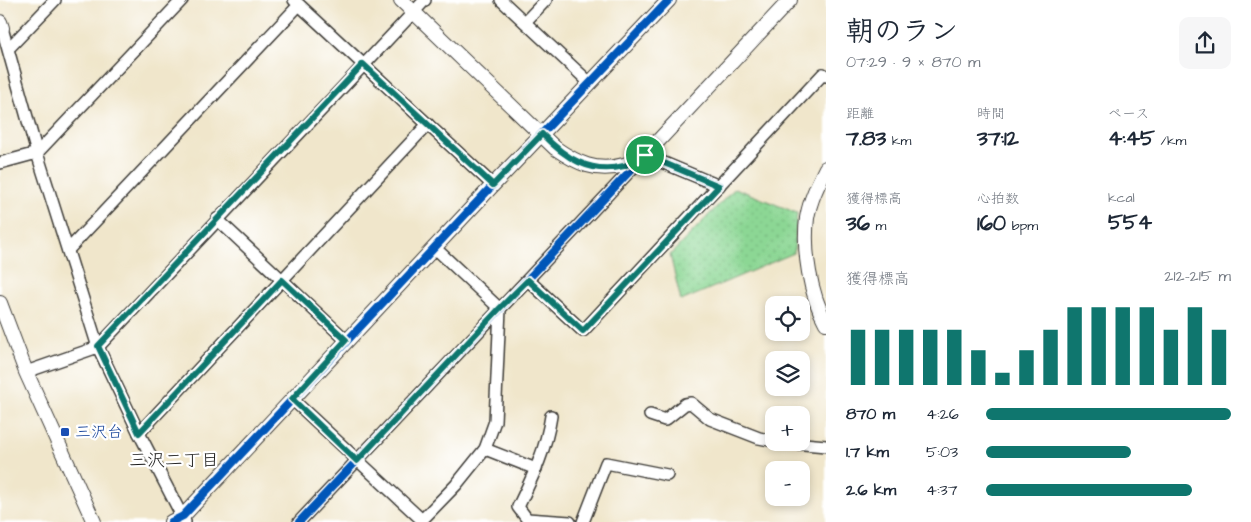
<!DOCTYPE html>
<html lang="ja">
<meta charset="utf-8">
<style>
:root{--surface:#fff;--page:#f6f6f7;--text:#1f2937;--muted:#747a83;--accent:#0f766e}
body{margin:0;font-family:"Architects Daughter","Klee One",sans-serif;background:var(--page);color:var(--text);height:100vh;display:flex;flex-direction:column;font-size:19px;white-space:nowrap}
*{box-sizing:border-box;margin:0}
p{font-size:16px;color:var(--muted)}
.icon{flex:none;width:28px;height:28px;fill:none;stroke:currentColor;stroke-width:2;stroke-linecap:round;stroke-linejoin:round}
.map{position:relative;flex:1;overflow:hidden}
.details{display:flex;flex-direction:column;background:var(--surface);width:425px}
.details>*{flex:none}
.fabs{position:absolute;left:765px;top:296px;display:grid;gap:10px}
.fabs a{display:grid;place-items:center;width:45px;height:45px;border-radius:10px;background:var(--surface);box-shadow:0 2px 8px #0003;font-size:25px}
.pin{position:absolute;display:grid;place-items:center;width:42px;height:42px;color:#fff;margin:-21px;border:2px solid #fff;border-radius:50%;box-shadow:0 1px 5px #0007}
.round{display:grid;place-items:center;flex:none;width:52px;height:52px;border-radius:10px;background:var(--page)}
.head{display:flex;align-items:center;justify-content:space-between;height:85px;padding:0 20px}
h1{font-size:28px;font-weight:700;line-height:38px}
.metrics{display:grid;grid-template-columns:repeat(3,1fr);gap:8px;height:85px;padding:5px 20px}
.metrics div{display:grid;align-content:center}
.metrics b{font-size:21px;font-weight:700}
.metrics small{font-size:14px;font-weight:400}
.metrics p{font-size:14px}
.chart{height:140px;padding:10px 20px}
.chart p{display:flex;justify-content:space-between}
.chart svg{width:100%;height:90px;margin-top:5px;stroke:var(--accent);stroke-width:6}
ul{padding:0 20px;list-style:none;font-size:16px}
li{display:grid;grid-template-columns:80px 60px 1fr;align-items:center;height:38px}
li i{height:12px;border-radius:6px;background:var(--accent)}
main{display:flex;flex:1;min-height:0}
.map>svg:first-child{display:block}
</style>
<main>
<div class="map">
<svg width="826" height="522" viewBox="0 0 826 522">
<defs>
<pattern id="park-dots" width="8" height="8" patternUnits="userSpaceOnUse" patternTransform="scale(1.25)"><rect width="8" height="8" fill="#8cd794"/><path d="M2 2h.1M6 6h.1" fill="none" stroke="#78b87f" stroke-width="1.8" stroke-linecap="round"/></pattern>
</defs>
<rect width="100%" height="100%" fill="#fff"/>
<filter id="ink" filterUnits="userSpaceOnUse"><feTurbulence type="fractalNoise" baseFrequency=".02" numOctaves="2"/><feDisplacementMap in="SourceGraphic" scale="10" xChannelSelector="R" yChannelSelector="G"/><feConvolveMatrix kernelMatrix="1 2 1 2 8 2 1 2 1" color-interpolation-filters="sRGB"/></filter>
<filter id="wash" filterUnits="userSpaceOnUse"><feTurbulence type="fractalNoise" baseFrequency=".0096" numOctaves="4" result="noise"/><feDisplacementMap in="SourceGraphic" scale="20" xChannelSelector="R" yChannelSelector="G"/><feGaussianBlur stdDeviation="1.12" result="paint"/><feColorMatrix in="noise" values="0 0 0 0 0 0 0 0 0 0 0 0 0 0 0 0 0 1.4 0 .05"/><feComposite in="paint" operator="in"/></filter>
<g filter="url(#wash)">
<rect width="100%" height="100%" fill="#f0e6cb"/>
<path fill="url(#park-dots)" stroke="#547a58" d="M735 188 797 213 794 253 681 301 670 255Z"/>
</g>
<g filter="url(#ink)">
<g fill="none" stroke-linecap="round" stroke-linejoin="round">
<g stroke="#3c3a36" stroke-width="14">
<g id="minor">
<path d="M294 0 493 185"/>
<path d="M501 0 590 83"/>
<path d="M525 22 546 0"/>
<path d="M2 28 37 153 98 347 139 433 185 522"/>
<path d="M9 48 55 0"/>
<path d="M0 163 37 153 182 0"/>
<path d="M217 219 346 340"/>
<path d="M68 250 299 5"/>
<path d="M528 280 583 331 823 74 826 76"/>
<path d="M26 372 98 347 425 0"/>
<path d="M292 399 422 520 456 485 485 449 495 421 500 309 434 247"/>
<path d="M650 415 665 420 685 404 691 403 710 419 759 438 774 441"/>
<path d="M551 416C546 450 533 476 518 507L527 519 570 522"/>
<path d="M139 433 428 124"/>
<path d="M782 442 826 446"/>
<path d="M485 449 536 469"/>
<path d="M299 522 645 155 719 186"/>
<path d="M583 522 606 463 667 475"/>
</g>
</g>
<g stroke="#3c3a36" stroke-width="16">
<g id="tertiary">
<path d="M401 0 555 148C577 163 596 173 624 165 631 163 638 158 645 155L790 0"/>
<path d="M0 22 2 28 0 30"/>
<path d="M826 168C818 184 810 200 807 218 803 251 810 294 826 323"/>
<path d="M0 303 26 372 94 522"/>
<path d="M171 522 183 516 493 185 669 0"/>
</g>
</g>
<use href="#minor" stroke="#fff" stroke-width="11"/>
<use href="#tertiary" stroke="#fff" stroke-width="14"/>
<g stroke="#fff" stroke-width="11">
<g id="cycleway">
<path d="M171 522 183 516 493 185 669 0"/>
<path d="M299 522 645 155 719 186"/>
</g>
</g>
<use href="#cycleway" stroke="#0057b8" stroke-width="8"/>
</g>
</g>
<g fill="none" stroke-linecap="round" stroke-linejoin="round" filter="url(#ink)">
<g stroke="#fff" stroke-width="10">
<path id="route" d="M363 64 493 185 542 134C564 157 590 175 624 166 631 163 638 159 645 155L719 186 583 331 528 280 500 308 357 461 292 399 346 340 282 280 139 433 98 346Z"/>
</g>
<use href="#route" stroke="#0f766e" stroke-width="6"/>
</g>
<rect fill="#1a4fb4" stroke="#fff" stroke-width="2" x="60" y="427" width="10" height="10" rx="2.5"/>
<g text-anchor="middle" dominant-baseline="central" stroke-width="4.5" stroke-linejoin="round" paint-order="stroke">
<g font-size="16" fill="#164399" stroke="#fff" text-anchor="start">
<text x="75" y="432">三沢台</text>
</g>
<g font-size="18" fill="#1c1c1c" stroke="#fff">
<text x="174" y="460">三沢二丁目</text>
</g>
</g>
</svg>
<div class="fabs">
<a><svg class="icon" aria-label="locate" viewBox="0 0 24 24"><circle cx="12" cy="12" r="6"/><path d="M12 2v4M12 18v4M2 12h4M18 12h4"/></svg></a>
<a><svg class="icon" aria-label="layers" viewBox="0 0 24 24"><path d="M12 4l9 5-9 5-9-5zM3 14l9 5 9-5"/></svg></a>
<a>+</a>
<a>−</a>
</div>
<div class="pin" style="left:645px;top:155px;background:#1e9e55"><svg class="icon" aria-label="arrive" viewBox="0 0 24 24"><path d="M6 21V4h12l-3 4 3 4H6"/></svg></div>
</div>
<section class="details">
<div class="head"><div><h1>朝のラン</h1><p>07:29 · 9 × 870 m</p></div><a class="round"><svg class="icon" aria-label="share" viewBox="0 0 24 24"><path d="M12 15V3M7 8l5-5 5 5M5 13v7h14v-7"/></svg></a></div>
<div class="metrics">
<div><p>距離</p><b>7.83<small> km</small></b></div>
<div><p>時間</p><b>37:12</b></div>
<div><p>ペース</p><b>4:45<small> /km</small></b></div>
</div>
<div class="metrics">
<div><p>獲得標高</p><b>36<small> m</small></b></div>
<div><p>心拍数</p><b>160<small> bpm</small></b></div>
<div><p>kcal</p><b>554</b></div>
</div>
<div class="chart"><p><span>獲得標高</span>212–215 m</p>
<svg viewBox="0 0 160 44" preserveAspectRatio="none"><path d="M5 44V17M15 44V17M25 44V17M35 44V17M45 44V17M55 44V27M65 44V38M75 44V27M85 44V17M95 44V6M105 44V6M115 44V6M125 44V6M135 44V17M145 44V6M155 44V17"/></svg>
</div>
<ul>
<li><b>870 m</b>4:26<i style="width:100%"></i></li>
<li><b>1.7 km</b>5:03<i style="width:59%"></i></li>
<li><b>2.6 km</b>4:37<i style="width:84%"></i></li>
</ul>
</section>
</main>
